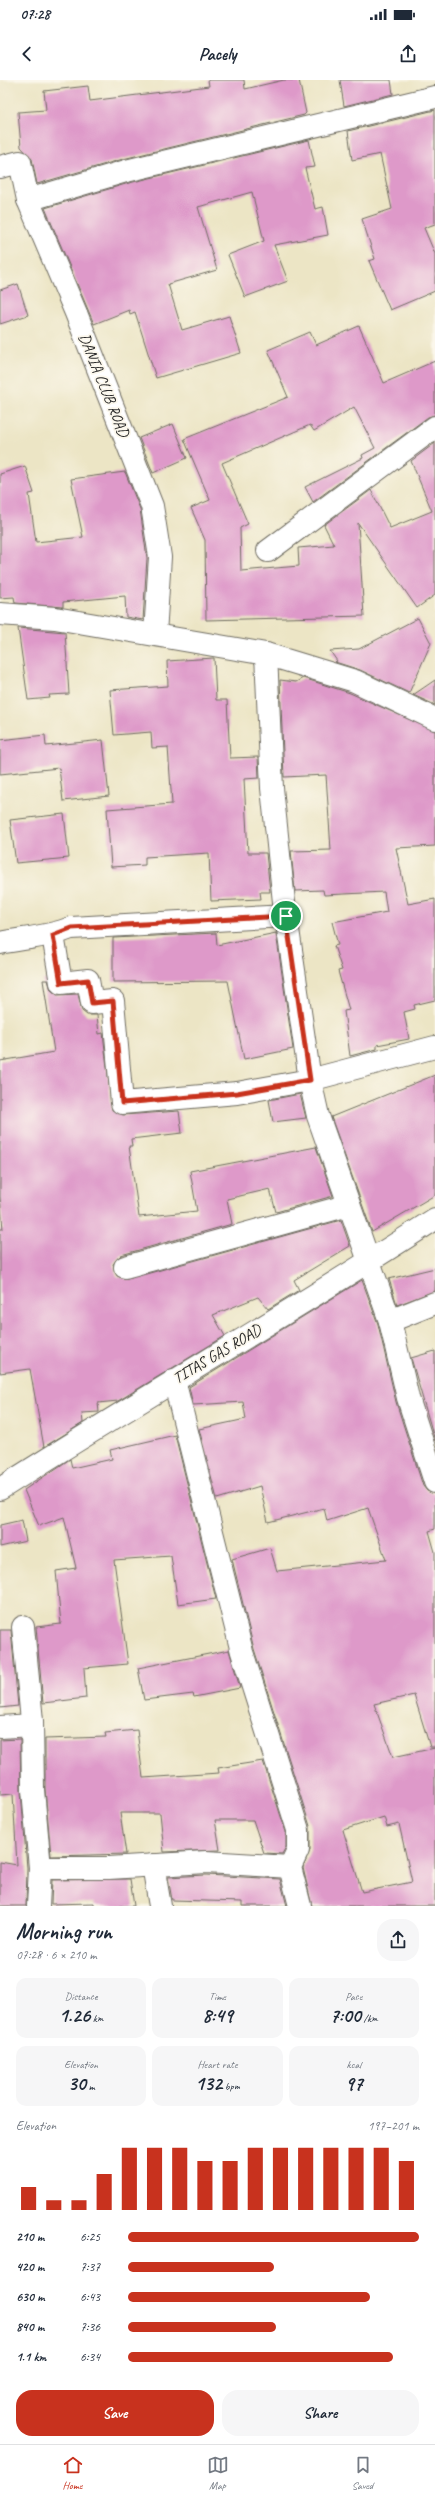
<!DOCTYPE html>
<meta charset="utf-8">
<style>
:root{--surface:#fff;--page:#f6f6f7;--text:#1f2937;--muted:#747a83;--line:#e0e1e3;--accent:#c8321e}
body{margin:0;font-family:Caveat,sans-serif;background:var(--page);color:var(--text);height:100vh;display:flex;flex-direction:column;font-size:15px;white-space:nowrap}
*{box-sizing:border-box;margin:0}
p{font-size:13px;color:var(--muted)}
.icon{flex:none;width:22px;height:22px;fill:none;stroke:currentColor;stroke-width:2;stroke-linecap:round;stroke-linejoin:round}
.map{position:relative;height:1826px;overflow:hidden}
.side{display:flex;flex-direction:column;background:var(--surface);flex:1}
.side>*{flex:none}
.pin{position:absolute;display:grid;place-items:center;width:34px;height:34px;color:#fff;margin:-17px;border:2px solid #fff;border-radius:50%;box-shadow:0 1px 4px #0007}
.round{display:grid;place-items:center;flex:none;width:42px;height:42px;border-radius:16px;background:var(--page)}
.head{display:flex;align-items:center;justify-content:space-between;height:68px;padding:0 16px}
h1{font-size:22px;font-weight:700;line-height:30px}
.figures{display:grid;grid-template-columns:repeat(3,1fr);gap:6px;height:68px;padding:4px 16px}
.figures div{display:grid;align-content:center;border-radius:10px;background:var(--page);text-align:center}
.figures b{font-size:20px;font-weight:700}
.figures small{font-size:11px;font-weight:400}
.figures p{font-size:11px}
.chart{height:112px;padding:8px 16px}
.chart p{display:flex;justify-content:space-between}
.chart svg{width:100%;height:72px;margin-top:4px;stroke:var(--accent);stroke-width:6}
.cta{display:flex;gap:8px;margin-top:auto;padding:8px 16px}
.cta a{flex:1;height:46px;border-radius:16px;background:var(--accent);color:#fff;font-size:16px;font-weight:700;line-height:46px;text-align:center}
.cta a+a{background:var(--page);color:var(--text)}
ul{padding:0 16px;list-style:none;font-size:13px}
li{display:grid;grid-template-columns:64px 48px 1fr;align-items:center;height:30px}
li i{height:10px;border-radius:5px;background:var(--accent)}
.status{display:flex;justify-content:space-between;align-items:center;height:28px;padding:0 20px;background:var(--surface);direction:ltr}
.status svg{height:11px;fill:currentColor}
header{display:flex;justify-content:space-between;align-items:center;height:52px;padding:0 16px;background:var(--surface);font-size:18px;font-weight:700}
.menu{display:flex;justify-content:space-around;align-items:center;height:56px;border-top:1px solid var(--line);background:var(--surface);font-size:11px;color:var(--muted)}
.menu a{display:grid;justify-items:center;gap:2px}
.menu .selected{color:var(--accent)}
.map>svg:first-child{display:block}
</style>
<div class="status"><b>07:28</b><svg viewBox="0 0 49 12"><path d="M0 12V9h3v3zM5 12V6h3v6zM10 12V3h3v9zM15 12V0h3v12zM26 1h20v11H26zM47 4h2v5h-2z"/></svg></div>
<header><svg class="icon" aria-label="back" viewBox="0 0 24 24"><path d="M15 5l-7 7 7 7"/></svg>Pacely<svg class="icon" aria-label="share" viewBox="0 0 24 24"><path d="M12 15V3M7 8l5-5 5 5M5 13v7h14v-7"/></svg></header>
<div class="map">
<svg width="435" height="1826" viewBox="0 0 435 1826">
<rect width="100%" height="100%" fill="#fbf7ec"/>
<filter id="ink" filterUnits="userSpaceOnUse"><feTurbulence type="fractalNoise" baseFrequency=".025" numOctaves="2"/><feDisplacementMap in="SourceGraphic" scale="8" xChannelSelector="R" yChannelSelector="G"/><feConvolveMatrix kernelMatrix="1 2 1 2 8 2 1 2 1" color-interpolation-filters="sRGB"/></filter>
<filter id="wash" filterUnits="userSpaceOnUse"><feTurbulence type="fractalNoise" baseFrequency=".012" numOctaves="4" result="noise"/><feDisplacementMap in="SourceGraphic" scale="16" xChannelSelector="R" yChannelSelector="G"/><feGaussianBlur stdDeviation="0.9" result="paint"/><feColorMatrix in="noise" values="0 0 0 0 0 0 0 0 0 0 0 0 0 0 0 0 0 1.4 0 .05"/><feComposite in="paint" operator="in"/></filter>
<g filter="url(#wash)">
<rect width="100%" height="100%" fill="#ece5c5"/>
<g id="blocks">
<g fill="#de99c9" fill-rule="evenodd">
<path d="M208 0H244L245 9 284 0H299L306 33 304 35 123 79 37 104 32 79 21 67 18 32 46 30 44 11 88 6 90 21 209 6Z"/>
<path d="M340 0H391L393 14 344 26Z"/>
<path d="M435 30V144L424 148 435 174V211L390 230 369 181 375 179 362 139 392 129 380 74 352 80 348 51Z"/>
<path d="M309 60 315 87 305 88 315 129 323 127 328 155 274 165 288 201 245 217 228 175 264 161 252 112 198 127 217 190 168 204 182 250 229 236 241 273 156 298 135 232 130 234 129 230 94 244 45 128 129 103Z"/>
<path d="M18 204 28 235 0 244V210Z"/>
<path d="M359 246 384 303 435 281V335L428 337 313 422 305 407 363 378 362 375 375 368 354 327 314 351 310 345 222 383 248 444 240 448 241 491 299 486 298 468 334 465 324 445 371 410 390 448 432 431 411 381 435 363V515L417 528 358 443 364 536 206 540 205 460 191 428 210 420 184 359 288 317 268 270 310 252 316 265Z"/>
<path d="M173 344 187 378 153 393 139 358Z"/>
<path d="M25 386 34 413 29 414 36 462 83 457 71 399 125 392 140 429 147 478 143 540 126 537 125 516 63 522V527L15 523 14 517 0 518V394Z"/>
<path d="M418 538 431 563 409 613 360 590 335 582 337 581 330 571 359 569Z"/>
<path d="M18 548 65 552 69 614 49 615 50 618 28 620Z"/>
<path d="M214 578 216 620H227L230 678 258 677 259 698 244 699 248 773H266L270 812H260L261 819 211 821 209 773 145 777V785L111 787 107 729 172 724 168 667 152 668 151 652 114 655 110 610 168 606 167 581Z"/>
<path d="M303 598 350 613 435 651V766L396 768 408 824 435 819V920L414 925 415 929 404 932 409 959 377 965V969L350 976 344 931 349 930 338 891 342 890 334 866 338 865 332 842 387 832 384 812 324 815 323 810 295 811 291 771 331 770 326 695 284 697 280 600 296 602Z"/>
<path d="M435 600V625L413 615Z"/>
<path d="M45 655 46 666 103 660 109 716 63 721 59 688 0 694V660Z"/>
<path d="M64 734 69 778 16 783 10 740Z"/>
<path d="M216 853 217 865 276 853 293 969 244 979 228 901 113 902V858Z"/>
<path d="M43 900H48L51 910 57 915 78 914 82 931 87 935H97L99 954 103 953 112 1030 123 1035 179 1031 182 1053 131 1059 132 1066H129L139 1137 197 1131 190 1091 316 1067 333 1116 276 1132 270 1109 227 1119 232 1144 121 1175 113 1184 117 1196 128 1199 341 1140 350 1166 294 1200 299 1210 268 1229 258 1217 213 1235 225 1256 118 1321 98 1323 99 1332 82 1333 83 1343 44 1367 30 1289 0 1293V1149H3L0 1116V981L54 972Z"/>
<path d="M435 995V1115L372 1152 331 1037Z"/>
<path d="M300 1014 306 1038 273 1042 269 1020Z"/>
<path d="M435 1188V1211L397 1225 389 1199Z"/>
<path d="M362 1200 378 1244 396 1322 423 1406 427 1411 435 1414V1449L429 1451 435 1472V1667H430L414 1615 374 1624 393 1677 435 1668V1826H312L303 1788 310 1770V1746L254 1569 232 1479 270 1468 277 1491 386 1480 368 1428 327 1441 324 1428 268 1442 260 1406 217 1419 199 1349 246 1339 243 1322 193 1325 189 1307ZM384 1737 387 1747 399 1744 412 1802 362 1812 343 1750Z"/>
<path d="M435 1271V1361L411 1278Z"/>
<path d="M175 1355 216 1519 178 1524 171 1476 114 1480 128 1584 84 1588 86 1618 43 1623 36 1547 61 1544 56 1491 76 1488 64 1437 39 1446 24 1410 70 1379 72 1388 112 1379 110 1370Z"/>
<path d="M22 1440 26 1461 0 1467V1445Z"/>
<path d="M0 1550H11L18 1626 0 1628Z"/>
<path d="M229 1570 240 1608 194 1617 193 1614 144 1620 138 1588Z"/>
<path d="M137 1650 143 1698 219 1693 218 1688 263 1681 286 1752V1767L282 1774 264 1773 253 1740H215L220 1770 164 1772 160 1733H120L126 1774 51 1776 45 1709V1659L106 1657 105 1653Z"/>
<path d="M20 1659 21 1711 27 1788 26 1826H0V1782L17 1785 13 1714 0 1715V1660Z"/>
<path d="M206 1795 280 1799 287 1826H242V1822L172 1820 168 1797Z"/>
<path d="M130 1799 134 1826H94V1823L51 1824 52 1800Z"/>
</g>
</g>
</g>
<g filter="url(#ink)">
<use href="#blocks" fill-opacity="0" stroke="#6f6c61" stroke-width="1"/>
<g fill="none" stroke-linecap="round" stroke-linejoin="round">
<g stroke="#6f6c61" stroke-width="24">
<g id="minor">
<path d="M0 87 20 82 28 120 76 233 152 426 160 477 155 554"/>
<path d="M28 120 126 91 435 17"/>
<path d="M268 471 435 347"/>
<path d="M0 534 55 538 266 574 355 601 435 639"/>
<path d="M266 574 272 708 284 822 310 1000 318 1036 390 1241 408 1318 435 1402"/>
<path d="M53 855 61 903 88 900 92 923 113 921 122 1023 237 1013 310 1000 435 967"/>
<path d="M0 863C24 858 49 857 71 848L286 836"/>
<path d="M125 1187 349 1125"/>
<path d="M390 1241 435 1223"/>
<path d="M174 1300 242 1572 298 1750V1770L290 1787 300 1826"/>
<path d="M23 1547 32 1641 33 1710 40 1788"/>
<path d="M0 1647 32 1645"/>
<path d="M153 1785 160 1826"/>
<path d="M38 1826 40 1788H109L206 1782 290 1787"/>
</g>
</g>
<g stroke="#6f6c61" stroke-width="24">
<path id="tertiary" d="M0 1409C144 1317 292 1232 435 1139"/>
</g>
<use href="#minor" stroke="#fff" stroke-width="22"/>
<use href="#tertiary" stroke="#fff" stroke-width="22"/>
</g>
</g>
<g fill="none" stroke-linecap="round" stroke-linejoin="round" filter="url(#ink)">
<g stroke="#fff" stroke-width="8">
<path id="route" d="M286 836 310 1000 237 1013 122 1023 113 921 92 923 88 900 61 903 53 855 71 848Z"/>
</g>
<use href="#route" stroke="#c8321e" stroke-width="5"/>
</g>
<g text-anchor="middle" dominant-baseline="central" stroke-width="3.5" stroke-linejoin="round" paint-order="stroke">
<g font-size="16" fill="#2b2b2b" stroke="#fbf7ec">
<text transform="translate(104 305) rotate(68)">DANIA CLUB ROAD</text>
<text transform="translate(217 1274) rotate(-31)">TITAS GAS ROAD</text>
</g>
</g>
</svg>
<div class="pin" style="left:286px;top:836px;background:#1e9e55"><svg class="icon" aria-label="arrive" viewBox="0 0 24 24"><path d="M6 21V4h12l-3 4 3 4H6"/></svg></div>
</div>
<section class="side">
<div class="head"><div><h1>Morning run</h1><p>07:28 · 6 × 210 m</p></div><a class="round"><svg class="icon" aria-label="share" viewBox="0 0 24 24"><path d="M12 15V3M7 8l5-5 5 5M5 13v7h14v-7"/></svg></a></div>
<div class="figures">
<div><p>Distance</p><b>1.26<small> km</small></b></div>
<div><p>Time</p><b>8:49</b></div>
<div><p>Pace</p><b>7:00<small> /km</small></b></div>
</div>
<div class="figures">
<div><p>Elevation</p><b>30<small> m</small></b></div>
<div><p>Heart rate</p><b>132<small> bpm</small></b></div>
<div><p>kcal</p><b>97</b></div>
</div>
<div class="chart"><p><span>Elevation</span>197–201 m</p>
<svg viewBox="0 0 160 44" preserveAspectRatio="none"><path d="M5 44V30M15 44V38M25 44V38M35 44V22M45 44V6M55 44V6M65 44V6M75 44V14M85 44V14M95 44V6M105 44V6M115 44V6M125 44V6M135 44V6M145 44V6M155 44V14"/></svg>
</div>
<ul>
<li><b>210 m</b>6:25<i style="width:100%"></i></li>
<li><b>420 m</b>7:37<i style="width:50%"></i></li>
<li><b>630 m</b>6:43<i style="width:83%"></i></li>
<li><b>840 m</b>7:36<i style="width:51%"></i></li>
<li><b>1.1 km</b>6:34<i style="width:91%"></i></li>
</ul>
<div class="cta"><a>Save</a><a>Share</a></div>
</section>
<nav class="menu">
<a class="selected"><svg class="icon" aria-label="home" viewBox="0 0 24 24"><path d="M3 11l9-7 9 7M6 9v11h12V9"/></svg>Home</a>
<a><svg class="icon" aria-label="map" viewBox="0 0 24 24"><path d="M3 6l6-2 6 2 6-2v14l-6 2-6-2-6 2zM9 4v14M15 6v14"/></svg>Map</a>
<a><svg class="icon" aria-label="saved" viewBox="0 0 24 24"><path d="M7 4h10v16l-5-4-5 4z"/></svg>Saved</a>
</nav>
